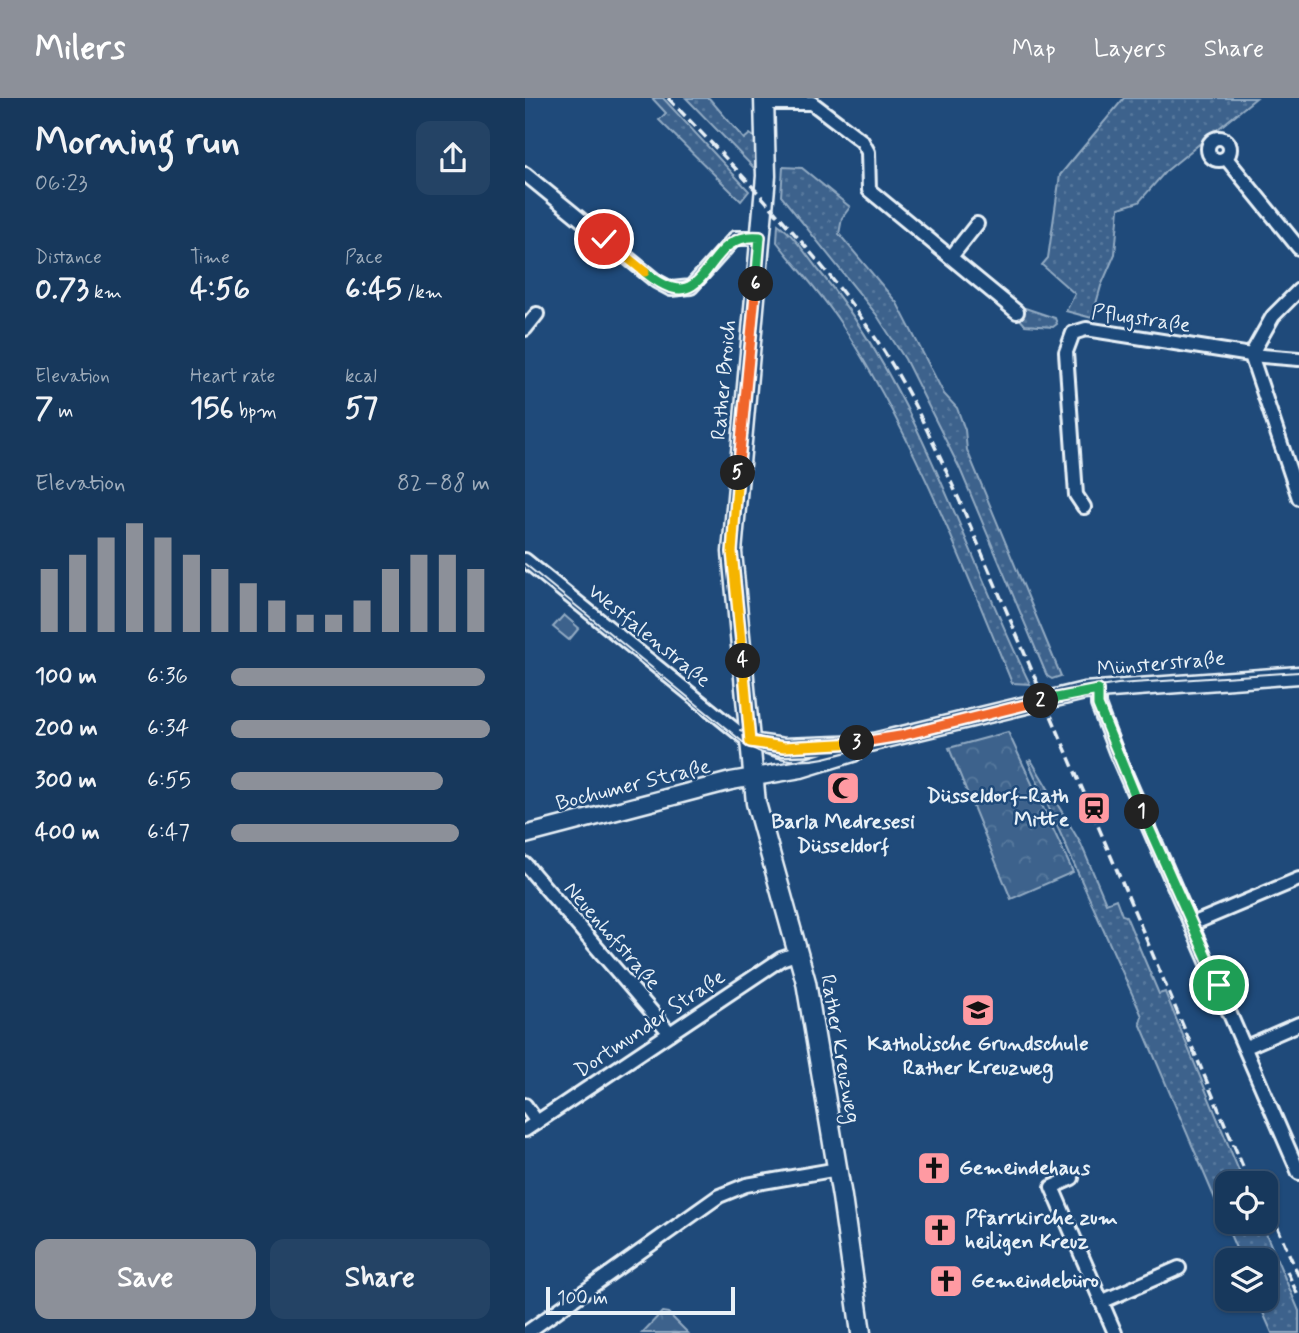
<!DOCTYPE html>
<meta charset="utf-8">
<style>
:root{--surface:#17385c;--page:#244365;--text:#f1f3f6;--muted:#9eacbb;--line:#365272;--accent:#8c9099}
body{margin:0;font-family:Mynerve,sans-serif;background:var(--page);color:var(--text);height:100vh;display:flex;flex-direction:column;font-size:26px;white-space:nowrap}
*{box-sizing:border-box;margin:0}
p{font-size:23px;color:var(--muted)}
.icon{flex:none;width:38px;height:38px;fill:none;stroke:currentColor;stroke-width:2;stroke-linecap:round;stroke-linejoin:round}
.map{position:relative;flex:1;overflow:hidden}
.details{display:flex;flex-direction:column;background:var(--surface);width:525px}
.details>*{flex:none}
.tools{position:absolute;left:690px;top:1073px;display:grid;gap:14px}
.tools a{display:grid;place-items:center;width:63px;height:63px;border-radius:14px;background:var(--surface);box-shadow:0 2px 5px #0004,0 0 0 2px var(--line);font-size:35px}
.scale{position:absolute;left:21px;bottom:18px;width:189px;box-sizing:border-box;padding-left:7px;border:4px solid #e8f1f8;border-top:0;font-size:19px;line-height:24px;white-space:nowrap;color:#e8f1f8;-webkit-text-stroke:5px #1f4a7a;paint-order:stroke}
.pin{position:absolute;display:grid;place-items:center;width:60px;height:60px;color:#fff;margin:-30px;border:4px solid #fff;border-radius:50%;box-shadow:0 2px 7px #0007}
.km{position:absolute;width:35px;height:35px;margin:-18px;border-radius:50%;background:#222;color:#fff;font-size:19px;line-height:35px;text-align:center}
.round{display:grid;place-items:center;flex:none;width:74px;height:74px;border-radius:14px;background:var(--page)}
.head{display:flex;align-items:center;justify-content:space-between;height:119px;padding:0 35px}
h1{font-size:38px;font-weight:700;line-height:52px}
.metrics{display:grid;grid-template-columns:repeat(3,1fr);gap:10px;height:119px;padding:7px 35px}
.metrics div{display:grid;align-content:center}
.metrics b{font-size:30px;font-weight:700}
.metrics small{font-size:19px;font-weight:400}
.metrics p{font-size:19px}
.chart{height:196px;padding:14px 35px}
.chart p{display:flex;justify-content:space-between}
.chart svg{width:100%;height:126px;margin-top:7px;stroke:var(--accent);stroke-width:6}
.action{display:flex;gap:14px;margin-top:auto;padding:14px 35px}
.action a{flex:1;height:80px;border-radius:14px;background:var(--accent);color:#fff;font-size:28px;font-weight:700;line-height:80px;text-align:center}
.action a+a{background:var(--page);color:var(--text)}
ul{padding:0 35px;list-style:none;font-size:23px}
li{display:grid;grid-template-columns:112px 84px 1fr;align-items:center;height:52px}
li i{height:18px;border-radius:9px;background:var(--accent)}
header{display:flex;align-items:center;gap:42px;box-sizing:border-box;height:98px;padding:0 35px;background:var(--accent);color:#fff}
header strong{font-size:33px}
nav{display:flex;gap:38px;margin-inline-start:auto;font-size:24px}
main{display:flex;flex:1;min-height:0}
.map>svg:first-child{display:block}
</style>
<header>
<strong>Milers</strong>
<nav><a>Map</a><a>Layers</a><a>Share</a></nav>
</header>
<main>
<section class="details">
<div class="head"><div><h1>Morning run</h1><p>06:23</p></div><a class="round"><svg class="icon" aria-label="share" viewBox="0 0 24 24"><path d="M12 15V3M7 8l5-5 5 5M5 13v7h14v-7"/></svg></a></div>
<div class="metrics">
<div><p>Distance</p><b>0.73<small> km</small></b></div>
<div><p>Time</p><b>4:56</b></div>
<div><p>Pace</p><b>6:45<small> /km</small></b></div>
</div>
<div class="metrics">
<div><p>Elevation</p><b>7<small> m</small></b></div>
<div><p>Heart rate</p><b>156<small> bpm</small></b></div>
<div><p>kcal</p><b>57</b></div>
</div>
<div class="chart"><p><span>Elevation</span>82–88 m</p>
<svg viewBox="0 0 160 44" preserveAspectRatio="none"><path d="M5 44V22M15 44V17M25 44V11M35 44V6M45 44V11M55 44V17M65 44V22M75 44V27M85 44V33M95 44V38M105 44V38M115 44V33M125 44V22M135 44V17M145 44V17M155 44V22"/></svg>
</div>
<ul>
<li><b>100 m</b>6:36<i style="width:98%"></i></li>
<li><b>200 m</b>6:34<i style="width:100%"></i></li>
<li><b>300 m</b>6:55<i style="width:82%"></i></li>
<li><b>400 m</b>6:47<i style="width:88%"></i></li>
</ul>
<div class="action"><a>Save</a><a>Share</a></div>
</section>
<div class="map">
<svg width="774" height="1235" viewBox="0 0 774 1235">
<defs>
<pattern id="grass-dots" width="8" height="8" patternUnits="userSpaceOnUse" patternTransform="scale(1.75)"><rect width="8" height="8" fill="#3c628c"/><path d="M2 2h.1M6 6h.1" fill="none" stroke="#58799d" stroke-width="1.8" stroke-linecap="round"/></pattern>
<pattern id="forest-crowns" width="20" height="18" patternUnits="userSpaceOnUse" patternTransform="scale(1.75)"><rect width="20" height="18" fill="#3c628c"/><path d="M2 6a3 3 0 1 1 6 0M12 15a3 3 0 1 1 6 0" fill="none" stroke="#58799d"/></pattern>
</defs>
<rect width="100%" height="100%" fill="#1f4a7a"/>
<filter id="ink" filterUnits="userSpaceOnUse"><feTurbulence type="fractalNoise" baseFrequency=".0143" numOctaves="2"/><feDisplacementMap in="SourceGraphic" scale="14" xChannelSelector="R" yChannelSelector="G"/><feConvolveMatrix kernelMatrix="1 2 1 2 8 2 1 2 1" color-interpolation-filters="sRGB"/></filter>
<g filter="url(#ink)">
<g fill="url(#grass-dots)" stroke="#92aac2" stroke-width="2">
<path d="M127 0H138L224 93 216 103 134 22 141 15Z"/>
<path d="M161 0H184L219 41 225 36 230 40V71Z"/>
<path d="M599 0H731L640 74 614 104 594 110 590 156 576 188 567 220 541 213 550 196 517 167 523 160 535 77Z"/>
<path d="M258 69 277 70 325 109 317 120 314 136 372 205 419 296 432 310 440 332 442 352 536 578 527 581 522 578 435 371 380 261 351 216 256 98Z"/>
<path d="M253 126C270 138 282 158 295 174 394 295 437 447 505 586L487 585C436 461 388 336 315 224 296 195 273 171 252 144Z"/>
<path d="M500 210 530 220 532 226 528 229 500 227 493 219Z"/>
<path d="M506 662 556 746 581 805 591 801 597 817 601 818 634 896 640 894 719 1085H702V1124H736L774 1213V1235H747L732 1201 740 1200V1162H716L615 925 617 918 503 663Z"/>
</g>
<g fill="url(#forest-crowns)" stroke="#92aac2" stroke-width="2">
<path d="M483 634 548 774 486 801 424 650Z"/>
<path d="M137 1214 143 1215 163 1235H117Z"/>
</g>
<path fill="#3c628c" stroke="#92aac2" stroke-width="2" d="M39 517 54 530 44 542 28 529Z"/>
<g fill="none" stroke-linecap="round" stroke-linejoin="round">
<g stroke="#e8f1f8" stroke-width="18">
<g id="minor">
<path d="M240 5H287L337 43 343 54 344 92 492 214"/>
<circle cx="694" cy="51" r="11"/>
<path d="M701 60 774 150"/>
<path d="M0 76 131 183 146 191 166 189 210 140H235"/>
<path d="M426 159 452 126"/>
<path d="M0 231 12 216"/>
<path d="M726 257 774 400"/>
<path d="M726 257 748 218 774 192"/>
<path d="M559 409 551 397 541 254 548 235 561 231 726 257 774 261"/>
<path d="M0 462 225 644"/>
<path d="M573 591V607L591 654 774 1075"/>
<path d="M0 766 145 935"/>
<path d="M667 826 774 781"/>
<path d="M721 949 774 926"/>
<path d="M0 1007 12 1024"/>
<path d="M0 1032 256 861 273 855"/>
<path d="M547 1080 527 1089 590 1235"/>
<path d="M576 1204 654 1170"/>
<path d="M1 1235 194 1098 221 1087 313 1071"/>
</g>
</g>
<g stroke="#e8f1f8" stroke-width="21">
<g id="tertiary">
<path d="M225 644 259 649 340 646 559 593 774 577"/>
<path d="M0 737 206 683 276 671 328 655 340 646"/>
</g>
</g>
<g stroke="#e8f1f8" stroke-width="23">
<path id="secondary" d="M239 0 241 78 207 454 231 705 281 884 317 1099 336 1235"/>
</g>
<use href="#minor" stroke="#1f4a7a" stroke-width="12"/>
<use href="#tertiary" stroke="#1f4a7a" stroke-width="16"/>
<use href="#secondary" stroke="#1f4a7a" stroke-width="18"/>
<g stroke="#e8f1f8" stroke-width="2">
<path d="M0 466 219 645C243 661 270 666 299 660L514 606"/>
<path d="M531 596 593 586 774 574"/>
<path d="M215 632 252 646 341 642"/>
</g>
<g stroke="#e8f1f8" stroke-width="3.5" stroke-dasharray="10 5" stroke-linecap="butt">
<path d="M143 0C216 76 292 153 351 241 385 292 411 350 436 406L725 1085"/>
<path d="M740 1100 774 1179"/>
<path d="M762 1173 774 1200"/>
</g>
</g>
</g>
<g fill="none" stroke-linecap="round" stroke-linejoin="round" filter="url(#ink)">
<g stroke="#fff" stroke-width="14">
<path id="split-1" d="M617 714 694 887"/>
</g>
<g stroke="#fff" stroke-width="14">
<path id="split-2" d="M516 603 573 592V607L617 714"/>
</g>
<g stroke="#fff" stroke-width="14">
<path id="split-3" d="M332 645 375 638 516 603"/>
</g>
<g stroke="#fff" stroke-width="14">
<path id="split-4" d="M218 563 225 644 259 649 332 645"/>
</g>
<g stroke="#fff" stroke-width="14">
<path id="split-5" d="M213 375 207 454 218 563"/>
</g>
<g stroke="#fff" stroke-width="14">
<path id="split-6" d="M213 375 231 186"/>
</g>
<g stroke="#fff" stroke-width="14">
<path id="split-7" d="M120 174C187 229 175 132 235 139L231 186"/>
</g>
<g stroke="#fff" stroke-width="14">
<path id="split-8" d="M79 141 120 174"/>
</g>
<use href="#split-1" stroke="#22a559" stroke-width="9"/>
<use href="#split-2" stroke="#22a559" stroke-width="9"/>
<use href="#split-3" stroke="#f0652b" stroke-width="9"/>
<use href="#split-4" stroke="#f5b400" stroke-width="9"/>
<use href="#split-5" stroke="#f5b400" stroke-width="9"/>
<use href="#split-6" stroke="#f0652b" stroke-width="9"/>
<use href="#split-7" stroke="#22a559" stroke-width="9"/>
<use href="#split-8" stroke="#f5b400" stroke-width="9"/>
</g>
<defs>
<g id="mosque-square" transform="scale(1.75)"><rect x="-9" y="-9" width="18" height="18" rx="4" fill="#ff9aa2" stroke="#1f4a7a"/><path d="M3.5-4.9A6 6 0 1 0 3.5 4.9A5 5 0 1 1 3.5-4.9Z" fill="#111"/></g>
<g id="station-square" transform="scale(1.75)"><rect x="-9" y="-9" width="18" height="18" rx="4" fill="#ff9aa2" stroke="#1f4a7a"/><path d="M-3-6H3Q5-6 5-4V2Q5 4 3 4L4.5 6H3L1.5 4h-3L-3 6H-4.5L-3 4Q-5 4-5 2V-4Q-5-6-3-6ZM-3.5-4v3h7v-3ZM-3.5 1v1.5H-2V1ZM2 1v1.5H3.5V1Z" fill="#111"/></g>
<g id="school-square" transform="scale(1.75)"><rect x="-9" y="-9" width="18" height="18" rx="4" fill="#ff9aa2" stroke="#1f4a7a"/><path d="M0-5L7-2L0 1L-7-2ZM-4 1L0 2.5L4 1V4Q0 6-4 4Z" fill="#111"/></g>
<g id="church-square" transform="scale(1.75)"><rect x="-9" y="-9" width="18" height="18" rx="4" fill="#ff9aa2" stroke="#1f4a7a"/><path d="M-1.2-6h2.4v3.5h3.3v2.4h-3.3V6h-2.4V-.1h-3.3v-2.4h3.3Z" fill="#111"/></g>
</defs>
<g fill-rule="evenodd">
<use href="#mosque-square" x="318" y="690"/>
<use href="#station-square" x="569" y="710"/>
<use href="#school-square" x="453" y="912"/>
<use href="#church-square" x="409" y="1070"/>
<use href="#church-square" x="415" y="1132"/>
<use href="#church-square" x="421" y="1183"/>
</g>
<g text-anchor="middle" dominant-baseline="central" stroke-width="5" stroke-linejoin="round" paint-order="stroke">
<g font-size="21" fill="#e8f1f8" stroke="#1f4a7a">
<text transform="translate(616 221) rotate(8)">Pflugstraße</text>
<text transform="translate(199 282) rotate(-85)">Rather Broich</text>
<text transform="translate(124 538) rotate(39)">Westfalenstraße</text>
<text transform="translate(636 566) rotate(-5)">Münsterstraße</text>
<text transform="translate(108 687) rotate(-14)">Bochumer Straße</text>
<text transform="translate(87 838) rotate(49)">Neuenhofstraße</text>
<text transform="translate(125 926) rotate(-34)">Dortmunder Straße</text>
<text transform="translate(315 951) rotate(80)">Rather Kreuzweg</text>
</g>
<g font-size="21" font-weight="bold" fill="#e8f1f8" stroke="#1f4a7a" text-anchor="start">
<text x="544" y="698" text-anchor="end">Düsseldorf-Rath<tspan x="544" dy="24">Mitte</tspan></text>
<text x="318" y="724" text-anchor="middle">Barla Medresesi<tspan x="318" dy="24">Düsseldorf</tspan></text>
<text x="453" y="946" text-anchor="middle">Katholische Grundschule<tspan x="453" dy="24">Rather Kreuzweg</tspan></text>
<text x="434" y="1070">Gemeindehaus</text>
<text x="440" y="1120">Pfarrkirche zum<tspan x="440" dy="24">heiligen Kreuz</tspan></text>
<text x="446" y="1183">Gemeindebüro</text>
</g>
</g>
</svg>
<div class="tools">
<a><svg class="icon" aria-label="locate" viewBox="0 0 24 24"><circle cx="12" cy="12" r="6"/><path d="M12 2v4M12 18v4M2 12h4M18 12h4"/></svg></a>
<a><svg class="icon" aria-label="layers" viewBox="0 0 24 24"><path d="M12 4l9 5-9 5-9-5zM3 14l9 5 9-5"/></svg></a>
</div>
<div class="scale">100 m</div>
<div class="pin" style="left:694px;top:887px;background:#1e9e55"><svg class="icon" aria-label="arrive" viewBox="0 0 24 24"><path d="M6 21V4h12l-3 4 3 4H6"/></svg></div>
<div class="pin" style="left:79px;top:141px;background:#d93025"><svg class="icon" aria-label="check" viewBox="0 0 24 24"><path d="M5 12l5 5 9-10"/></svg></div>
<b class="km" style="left:617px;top:714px">1</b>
<b class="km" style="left:516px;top:603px">2</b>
<b class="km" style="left:332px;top:645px">3</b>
<b class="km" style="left:218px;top:563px">4</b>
<b class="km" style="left:213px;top:375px">5</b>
<b class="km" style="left:231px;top:186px">6</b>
</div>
</main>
